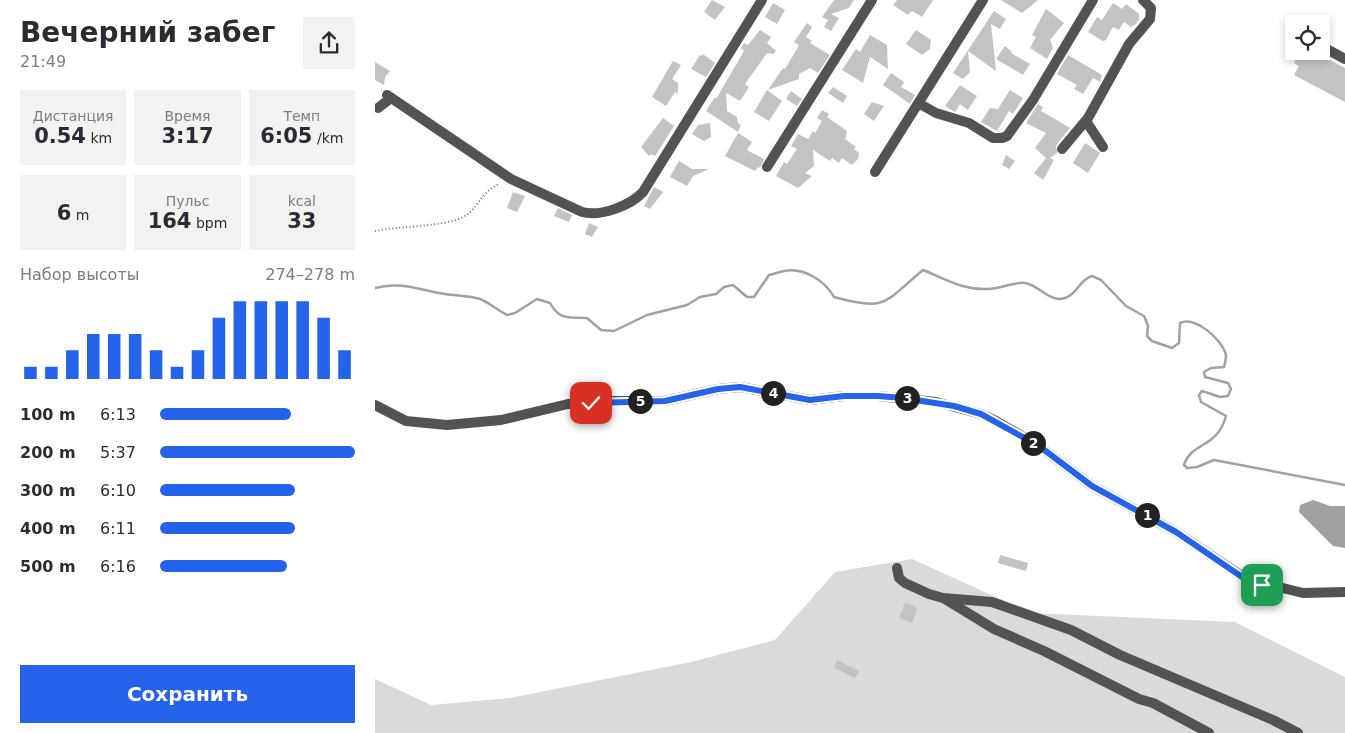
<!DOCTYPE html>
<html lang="ru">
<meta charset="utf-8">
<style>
:root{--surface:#fff;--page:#f2f2f3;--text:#2b2b33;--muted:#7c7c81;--accent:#2563eb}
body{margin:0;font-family:"DejaVu Sans",sans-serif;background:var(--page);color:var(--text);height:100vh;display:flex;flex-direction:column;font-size:19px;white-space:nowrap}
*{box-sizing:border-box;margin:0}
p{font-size:16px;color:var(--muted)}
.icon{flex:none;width:28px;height:28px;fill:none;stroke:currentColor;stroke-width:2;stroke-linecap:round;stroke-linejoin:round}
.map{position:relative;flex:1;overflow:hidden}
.side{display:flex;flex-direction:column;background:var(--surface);width:375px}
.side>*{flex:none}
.fabs{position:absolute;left:910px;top:15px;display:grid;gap:10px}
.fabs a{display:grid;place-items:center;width:45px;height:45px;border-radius:0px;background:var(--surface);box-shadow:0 2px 8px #0003;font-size:25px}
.pin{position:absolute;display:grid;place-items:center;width:42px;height:42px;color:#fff;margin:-21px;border-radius:10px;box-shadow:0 2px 8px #0006}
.km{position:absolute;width:25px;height:25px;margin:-12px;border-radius:50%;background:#222;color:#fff;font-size:14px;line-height:25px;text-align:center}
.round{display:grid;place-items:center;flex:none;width:52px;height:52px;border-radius:0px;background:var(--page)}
.summary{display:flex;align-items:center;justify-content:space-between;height:85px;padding:0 20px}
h1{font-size:28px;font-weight:600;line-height:38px}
.metrics{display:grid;grid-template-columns:repeat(3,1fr);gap:8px;height:85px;padding:5px 20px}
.metrics div{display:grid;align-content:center;border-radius:0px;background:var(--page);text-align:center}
.metrics b{font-size:21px;font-weight:600}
.metrics small{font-size:14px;font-weight:400}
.metrics p{font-size:14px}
.chart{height:140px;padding:10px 20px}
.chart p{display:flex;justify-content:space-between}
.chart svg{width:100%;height:90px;margin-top:5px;stroke:var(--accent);stroke-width:6}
.primary-button{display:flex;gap:10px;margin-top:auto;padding:10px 20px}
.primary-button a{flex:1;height:58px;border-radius:0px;background:var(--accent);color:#fff;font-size:20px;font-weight:600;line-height:58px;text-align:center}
ul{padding:0 20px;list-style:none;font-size:16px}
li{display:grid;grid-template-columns:80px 60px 1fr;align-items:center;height:38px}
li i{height:12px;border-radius:6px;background:var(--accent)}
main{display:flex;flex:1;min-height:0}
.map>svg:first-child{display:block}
</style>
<main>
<section class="side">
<div class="summary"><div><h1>Вечерний забег</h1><p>21:49</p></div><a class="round"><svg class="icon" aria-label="share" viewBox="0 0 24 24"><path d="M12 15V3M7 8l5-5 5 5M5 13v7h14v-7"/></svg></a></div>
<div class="metrics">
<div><p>Дистанция</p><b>0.54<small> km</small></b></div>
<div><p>Время</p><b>3:17</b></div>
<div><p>Темп</p><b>6:05<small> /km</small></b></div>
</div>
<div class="metrics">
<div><b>6<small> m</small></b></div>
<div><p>Пульс</p><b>164<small> bpm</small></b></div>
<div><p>kcal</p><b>33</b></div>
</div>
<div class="chart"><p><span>Набор высоты</span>274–278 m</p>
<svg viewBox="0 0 160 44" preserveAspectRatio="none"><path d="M5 44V38M15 44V38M25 44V30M35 44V22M45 44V22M55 44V22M65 44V30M75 44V38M85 44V30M95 44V14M105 44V6M115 44V6M125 44V6M135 44V6M145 44V14M155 44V30"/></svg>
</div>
<ul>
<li><b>100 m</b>6:13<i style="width:67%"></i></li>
<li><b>200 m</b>5:37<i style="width:100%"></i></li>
<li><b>300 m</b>6:10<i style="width:69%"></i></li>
<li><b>400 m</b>6:11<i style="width:69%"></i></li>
<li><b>500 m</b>6:16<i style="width:65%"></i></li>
</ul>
<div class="primary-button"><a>Сохранить</a></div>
</section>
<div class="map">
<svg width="970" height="733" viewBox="0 0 970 733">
<rect width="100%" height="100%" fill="#fff"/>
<path fill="#dadada" d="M537 559 656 613 860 622 970 677V733H0V679L56 705 135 698 316 662 400 640 460 572Z"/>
<path fill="#a1a1a1" d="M938 500 955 506H970V548L958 546 924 512 925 505Z"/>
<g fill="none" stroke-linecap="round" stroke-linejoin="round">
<path stroke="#a1a1a1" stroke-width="2.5" d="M0 288C24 281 46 290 70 294 81 296 94 295 105 299 115 303 122 310 132 315L140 313 162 299 175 303C185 321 194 317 212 318L226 330 239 331 272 315 312 305 325 297 341 294 349 287 358 285 372 297H379L394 275C399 274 404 272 409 271 429 267 450 281 459 297 513 312 509 302 548 270 571 279 587 290 613 289 624 289 642 281 650 283 663 285 672 299 684 299 701 299 703 280 717 276L726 280 751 306 769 316 773 326 772 336 777 341 797 348 804 343 805 323C820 316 847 339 851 355 851 358 850 363 849 367L836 368 829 372 830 377 853 383 856 389 853 396 845 397 827 391 824 395 826 402 851 416C842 449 817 441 809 465L812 468 822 467 839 460 970 485"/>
</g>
<g fill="#c3c3c3">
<path d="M337 0 350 7 340 20 329 12Z"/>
<path d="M459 0H479L474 8 456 14 464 18 456 31 449 27 453 20 447 17Z"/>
<path d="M522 0H558L547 17 537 11 533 15 518 5Z"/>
<path d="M626 0H663L647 13Z"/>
<path d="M398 3 410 10 402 24 390 17Z"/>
<path d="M738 3 747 9 751 4 764 14V19L761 24 756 27 749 22 744 30 738 27 731 40 728 41 713 32 722 17 727 20Z"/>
<path d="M671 9 689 23 675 40 678 48 672 59 655 48 661 37 657 35Z"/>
<path d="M619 11 631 19 625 29 616 24 621 71 593 51 595 72 588 79 578 73Z"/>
<path d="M432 23 437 27 431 37 437 41 435 43 455 55 443 73 435 68 424 74V79L393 90 408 68 410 69 424 45 419 42Z"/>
<path d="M385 30 396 37 392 43 401 51 398 54 392 53 370 84 374 87 365 101 351 93 352 111 362 117 363 123 366 125 363 132 331 111 340 97 341 99 369 51 366 48 369 43 373 45Z"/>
<path d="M541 30 556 40 555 49 547 55 531 44Z"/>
<path d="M495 35 512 45 513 69 495 57 488 83 467 70 481 49 485 52Z"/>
<path d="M630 46 637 52 636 53 655 64 648 75 621 59Z"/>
<path d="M932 51H939L970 68V102L919 75 924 66 919 63 924 54 929 57Z"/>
<path d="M328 54 340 63 331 77 316 69 325 55 327 56Z"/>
<path d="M693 55 727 75 725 82 718 78 708 94 699 89 702 85 682 74Z"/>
<path d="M298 61 306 65 297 79 303 83V94L300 92 291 106 277 97Z"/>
<path d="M0 62 15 71 10 77 9 85 0 80Z"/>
<path d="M516 73 529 82 526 87 540 95 535 104 508 85Z"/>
<path d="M585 85 602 96 593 110 585 104 580 112 570 106Z"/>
<path d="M458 87 472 96 468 103 453 93Z"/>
<path d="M392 90 407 101 394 121 379 112Z"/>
<path d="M635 90 648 98 638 114 634 111 622 131 606 122 615 108 623 109Z"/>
<path d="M416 91 427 99 422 106 411 99Z"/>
<path d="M497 102 509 106 499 121 489 114Z"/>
<path d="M663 104 668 107 666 111 695 128 681 145 682 153 675 158 679 160 668 180 659 173 671 158 660 148 671 133 651 123Z"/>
<path d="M447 110 454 114 452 117 472 131 470 139 481 147 479 149 484 153 483 159 477 165 467 158 464 163 457 158 455 161 438 150 439 166 430 173 437 176 423 188 401 176 409 162 412 164 422 149 416 146 423 134 433 139 438 131 440 133 447 121 442 118Z"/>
<path d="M288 118 299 126 280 156 276 154 274 156 266 147Z"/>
<path d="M335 123 336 137 329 141 317 134 323 125Z"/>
<path d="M363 133 377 142 372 150 389 159 385 168 383 167 380 171 350 156Z"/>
<path d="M710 143 725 153 713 173 698 163Z"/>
<path d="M631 155 640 161 634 169 627 165Z"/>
<path d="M304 161 317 169H334L318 176 312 186 295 177Z"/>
<path d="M279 187 288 192 275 209 269 206Z"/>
<path d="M138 192 150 196 142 212 132 208Z"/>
<path d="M183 208 197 215 194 222 179 216Z"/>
<path d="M214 223 223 227 217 237 210 234Z"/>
<path d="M625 555 653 563 651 571 623 563Z"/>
<path d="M530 603 540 606 542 610 537 623 524 618Z"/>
<path d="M462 660 484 671 480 678 459 668Z"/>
</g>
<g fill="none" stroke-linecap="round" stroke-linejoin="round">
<path stroke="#757575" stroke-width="2" stroke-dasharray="1 2.5" stroke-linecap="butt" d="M0 231C23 226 69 227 88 217 104 209 104 193 124 184"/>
<g stroke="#535353" stroke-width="10">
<path d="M946 46 970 59"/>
<path d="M12 95 136 179 207 212C225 217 255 206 268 192L387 0"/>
<path d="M545 104 561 113 594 123 618 138H627L632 136 658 100 718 0"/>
<path d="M3 108 16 98"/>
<path d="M711 121 728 147"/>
<path d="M687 149 713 118 754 44 775 19 776 8 768 0"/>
<path d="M392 167 497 0"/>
<path d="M500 172 608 0"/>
<path d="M0 405 31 421 72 425 126 420 193 404 240 401H290L343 389 365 387 435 400 469 396H503L561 402 606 414 621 421 664 446 717 486 801 532 871 579 928 593 970 592"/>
<path d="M522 568 524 578 530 583 554 594 568 598 617 602 696 630 745 655 898 720 923 733"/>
<path d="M570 599 619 629 669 651 764 699 778 703 834 733"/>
</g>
</g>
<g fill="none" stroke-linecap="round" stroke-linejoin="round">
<g stroke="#fff" stroke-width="10">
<path id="route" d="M216 403 290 401 343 389 365 387 435 400 469 396H503L528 398 579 406 606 414 664 446 717 486 801 532 870 579 887 585"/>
</g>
<use href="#route" stroke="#2563eb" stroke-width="6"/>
</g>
</svg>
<div class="fabs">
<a><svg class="icon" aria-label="locate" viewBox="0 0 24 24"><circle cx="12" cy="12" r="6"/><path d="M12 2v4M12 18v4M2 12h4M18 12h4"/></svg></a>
</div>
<div class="pin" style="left:887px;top:585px;background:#1e9e55"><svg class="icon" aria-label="arrive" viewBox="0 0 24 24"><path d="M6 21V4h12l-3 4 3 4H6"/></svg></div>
<div class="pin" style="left:216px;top:403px;background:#d93025"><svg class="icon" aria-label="check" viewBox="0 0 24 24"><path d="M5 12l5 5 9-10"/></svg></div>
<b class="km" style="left:772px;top:515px">1</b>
<b class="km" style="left:658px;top:443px">2</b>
<b class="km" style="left:532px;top:398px">3</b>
<b class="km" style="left:398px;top:393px">4</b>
<b class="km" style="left:265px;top:401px">5</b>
</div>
</main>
